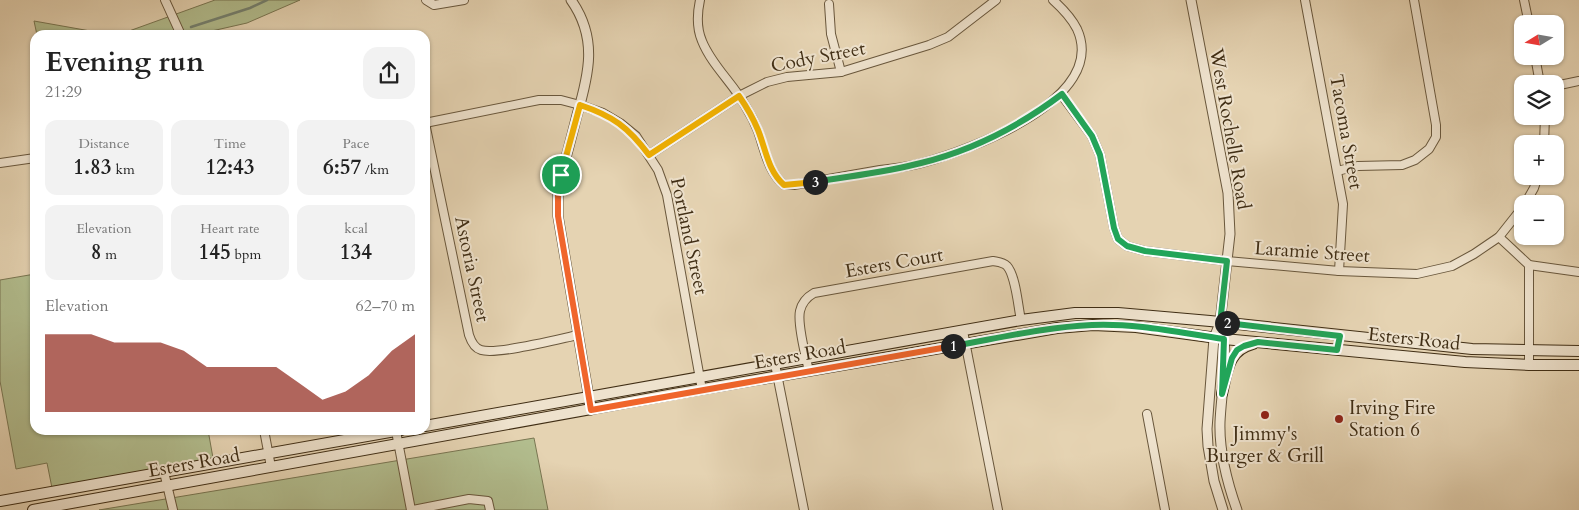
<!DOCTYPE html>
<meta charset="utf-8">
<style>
:root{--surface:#fff;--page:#f2f2f2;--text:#222;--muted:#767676;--accent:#8f2418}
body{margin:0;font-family:Cardo,serif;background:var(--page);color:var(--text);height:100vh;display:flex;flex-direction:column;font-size:19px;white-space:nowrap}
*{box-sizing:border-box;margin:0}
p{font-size:16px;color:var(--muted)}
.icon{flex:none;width:28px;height:28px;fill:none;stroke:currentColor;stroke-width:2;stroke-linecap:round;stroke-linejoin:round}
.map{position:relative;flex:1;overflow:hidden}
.panel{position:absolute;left:30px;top:30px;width:400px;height:405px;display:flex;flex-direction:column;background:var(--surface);border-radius:15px;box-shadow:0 1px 4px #0004}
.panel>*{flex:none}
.needle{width:32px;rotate:259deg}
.buttons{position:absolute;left:1514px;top:15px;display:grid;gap:10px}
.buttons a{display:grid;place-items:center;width:50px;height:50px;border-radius:10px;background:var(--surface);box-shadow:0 1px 4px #0004;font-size:25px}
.pin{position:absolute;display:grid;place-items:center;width:42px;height:42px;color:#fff;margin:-21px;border:2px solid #fff;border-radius:50%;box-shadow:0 1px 5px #0007}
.km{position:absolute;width:25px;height:25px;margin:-12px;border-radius:50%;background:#222;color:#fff;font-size:14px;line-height:25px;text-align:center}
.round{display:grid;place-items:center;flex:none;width:52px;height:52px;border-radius:15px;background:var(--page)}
.headline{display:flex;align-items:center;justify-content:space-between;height:85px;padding:0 15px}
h1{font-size:28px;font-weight:700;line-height:38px}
.stats{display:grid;grid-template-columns:repeat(3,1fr);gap:8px;height:85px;padding:5px 15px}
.stats div{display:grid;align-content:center;border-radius:12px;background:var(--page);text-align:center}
.stats b{font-size:21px;font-weight:700}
.stats small{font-size:14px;font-weight:400}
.stats p{font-size:14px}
.chart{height:140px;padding:10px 15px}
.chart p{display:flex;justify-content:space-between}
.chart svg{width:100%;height:90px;margin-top:5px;fill:var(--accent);opacity:.7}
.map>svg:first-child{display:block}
</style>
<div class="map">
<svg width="1579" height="510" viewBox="0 0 1579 510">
<rect width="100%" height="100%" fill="#e5d3b2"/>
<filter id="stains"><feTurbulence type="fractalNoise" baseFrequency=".004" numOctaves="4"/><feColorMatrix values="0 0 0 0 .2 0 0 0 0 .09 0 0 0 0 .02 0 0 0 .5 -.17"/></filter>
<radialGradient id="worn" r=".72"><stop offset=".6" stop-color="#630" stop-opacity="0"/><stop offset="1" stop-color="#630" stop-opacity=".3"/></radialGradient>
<g fill="#b2bd8e" stroke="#797652">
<path d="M215 0H300L247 23 194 35H118Z"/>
<path d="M34 21 113 35H37Z"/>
<path d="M35 274V430H208L213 458 52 488 47 463 16 469 0 381V280Z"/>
<path d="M534 438 548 510H99Z"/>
</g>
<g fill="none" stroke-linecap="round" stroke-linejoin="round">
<g stroke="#748170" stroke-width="2.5">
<path d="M191 27 250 8 267 0"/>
<path d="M168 35 172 34"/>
</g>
<g stroke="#69573c" stroke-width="10">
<g id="minor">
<path d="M165 0 181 35"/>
<path d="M426 0 434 5 464 0"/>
<path d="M700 0C697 14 696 27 702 41 712 66 734 84 746 107 751 115 755 123 758 131 765 151 768 171 784 185H794C823 180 852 175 880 170 894 168 908 167 922 163 970 150 1109 99 1077 29 1071 17 1063 9 1053 0"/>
<path d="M1305 0 1343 204 1339 271"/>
<path d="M1524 0 1529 24"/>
<path d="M829 4 831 34 841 72"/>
<path d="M1535 56 1540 84"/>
<path d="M1555 86 1579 81"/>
<path d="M1061 94 1092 136 1100 155 1114 228 1118 239 1127 246 1145 251 1227 261 1339 271 1417 274 1452 266 1474 254 1499 237 1522 208"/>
<path d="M425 123 539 100H561L580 105 603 113 620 123 636 136 658 170 667 195 702 390"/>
<path d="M425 123 469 335C471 341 474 348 481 350 497 355 559 339 578 335"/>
<path d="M1544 144 1545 116"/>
<path d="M649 155 739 96 767 82 787 77 841 72 929 45 948 37 996 0"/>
<path d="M0 163 35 158"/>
<path d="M1337 171 1358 166 1402 165 1415 160 1429 149 1436 137V125L1414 0"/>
<path d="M1525 204 1534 188 1538 176"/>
<path d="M1499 237 1529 265 1579 272"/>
<path d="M963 331 998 510"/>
<path d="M775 364 804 510"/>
<path d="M1529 365V265"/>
<path d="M809 371C806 358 797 324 800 311 802 302 807 297 814 293L993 261C998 262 1003 262 1007 266 1016 276 1018 307 1021 320"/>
<path d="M1147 414 1165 510"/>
<path d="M264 430 271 467"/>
<path d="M396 431 411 510"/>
<path d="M164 472 173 510"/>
<path d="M413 510 469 499 488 501 490 510"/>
</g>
</g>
<g stroke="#69573c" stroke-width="11">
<g id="tertiary">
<path d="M571 0C598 38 589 74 577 115 572 135 567 155 561 175L558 189V216L591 410"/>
<path d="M1191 0 1228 193 1230 234 1220 323 1214 338 1207 429 1208 446 1214 481 1223 510"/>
<path d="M1223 333C1228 356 1221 397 1220 422 1219 453 1227 482 1237 510"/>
</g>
</g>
<g stroke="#402e15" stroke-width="12">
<g id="secondary">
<path d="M1222 394C1227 372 1228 350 1253 344"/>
<path d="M425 426 1021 320 1075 313H1118L1210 321 1472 349 1579 351"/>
<path d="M0 501 401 430"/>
<path d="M33 510 674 394 1057 328 1093 325 1136 327 1224 339 1465 362 1529 365H1579"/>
</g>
</g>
<use href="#minor" stroke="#eee2cd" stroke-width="8"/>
<use href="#tertiary" stroke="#eee2cd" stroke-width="9"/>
<use href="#secondary" stroke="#eee2cd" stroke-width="10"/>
</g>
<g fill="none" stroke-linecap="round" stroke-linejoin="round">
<g stroke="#fff" stroke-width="10">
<path id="split-1" d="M561 175 558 190V216L591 410 953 346"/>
</g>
<g stroke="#fff" stroke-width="10">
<path id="split-2" d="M953 346C999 338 1045 327 1092 325 1136 323 1181 333 1224 339L1222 394 1232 358 1237 350 1244 346 1258 342 1337 350 1340 336 1227 323"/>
</g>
<g stroke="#fff" stroke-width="10">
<path id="split-3" d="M815 182C850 176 887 172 921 163 973 150 1020 126 1062 94L1092 136 1100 155 1114 228 1118 239 1127 246 1145 251 1227 261 1220 323H1227"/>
</g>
<g stroke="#fff" stroke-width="10">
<path id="split-4" d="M561 175 580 105C613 116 628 127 649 155L739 96C746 106 753 118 758 130 766 150 768 171 784 185L815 182"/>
</g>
<use href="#split-1" stroke="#f0652b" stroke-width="6"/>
<use href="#split-2" stroke="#22a559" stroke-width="6"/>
<use href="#split-3" stroke="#22a559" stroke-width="6"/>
<use href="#split-4" stroke="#f5b400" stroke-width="6"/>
</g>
<g fill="#8f2418" stroke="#eee2cd" stroke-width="2">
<circle cx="1265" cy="415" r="5"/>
<circle cx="1339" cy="419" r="5"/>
</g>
<g text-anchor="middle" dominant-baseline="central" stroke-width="4" stroke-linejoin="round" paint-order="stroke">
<g font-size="19" fill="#402e15" stroke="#eee2cd">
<text transform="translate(818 57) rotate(-11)">Cody Street</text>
<text transform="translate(1230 129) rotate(80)">West Rochelle Road</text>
<text transform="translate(1346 132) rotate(80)">Tacoma Street</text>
<text transform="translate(689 236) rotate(78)">Portland Street</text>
<text transform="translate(1312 252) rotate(4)">Laramie Street</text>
<text transform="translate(894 263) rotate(-10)">Esters Court</text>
<text transform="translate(472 269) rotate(78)">Astoria Street</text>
<text transform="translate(1414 339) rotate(6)">Esters Road</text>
<text transform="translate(800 355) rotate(-10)">Esters Road</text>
<text transform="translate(194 463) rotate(-10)">Esters Road</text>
</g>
<g font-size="19" fill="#402e15" stroke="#eee2cd" text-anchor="start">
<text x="1349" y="408">Irving Fire<tspan x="1349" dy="22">Station 6</tspan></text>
<text x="1265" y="434" text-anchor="middle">Jimmy's<tspan x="1265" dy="22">Burger &amp; Grill</tspan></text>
</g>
</g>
<rect width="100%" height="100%" filter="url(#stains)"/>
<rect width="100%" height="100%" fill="url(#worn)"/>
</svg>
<div class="buttons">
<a><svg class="needle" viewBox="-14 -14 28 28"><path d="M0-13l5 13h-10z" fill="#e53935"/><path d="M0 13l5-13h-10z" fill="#767676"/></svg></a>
<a><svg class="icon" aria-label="layers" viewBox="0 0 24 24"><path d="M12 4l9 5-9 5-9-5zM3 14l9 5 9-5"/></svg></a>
<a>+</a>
<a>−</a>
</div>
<div class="pin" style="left:561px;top:175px;background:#1e9e55"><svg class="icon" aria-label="arrive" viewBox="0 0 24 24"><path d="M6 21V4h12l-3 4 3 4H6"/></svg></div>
<b class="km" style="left:953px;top:346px">1</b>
<b class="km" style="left:1227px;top:323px">2</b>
<b class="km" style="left:815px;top:182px">3</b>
<section class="panel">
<div class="headline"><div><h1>Evening run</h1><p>21:29</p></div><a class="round"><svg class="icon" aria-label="share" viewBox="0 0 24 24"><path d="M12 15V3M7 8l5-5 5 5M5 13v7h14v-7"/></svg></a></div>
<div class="stats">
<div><p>Distance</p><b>1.83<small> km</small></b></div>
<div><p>Time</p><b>12:43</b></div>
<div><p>Pace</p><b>6:57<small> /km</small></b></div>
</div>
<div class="stats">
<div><p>Elevation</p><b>8<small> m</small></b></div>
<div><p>Heart rate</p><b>145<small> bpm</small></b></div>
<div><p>kcal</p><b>134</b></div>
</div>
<div class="chart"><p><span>Elevation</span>62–70 m</p>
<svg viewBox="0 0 160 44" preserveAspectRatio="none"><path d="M0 44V6L10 6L20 6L30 10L40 10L50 10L60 14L70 22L80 22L90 22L100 22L110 30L120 38L130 34L140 26L150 14L160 6V44z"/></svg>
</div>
</section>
</div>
